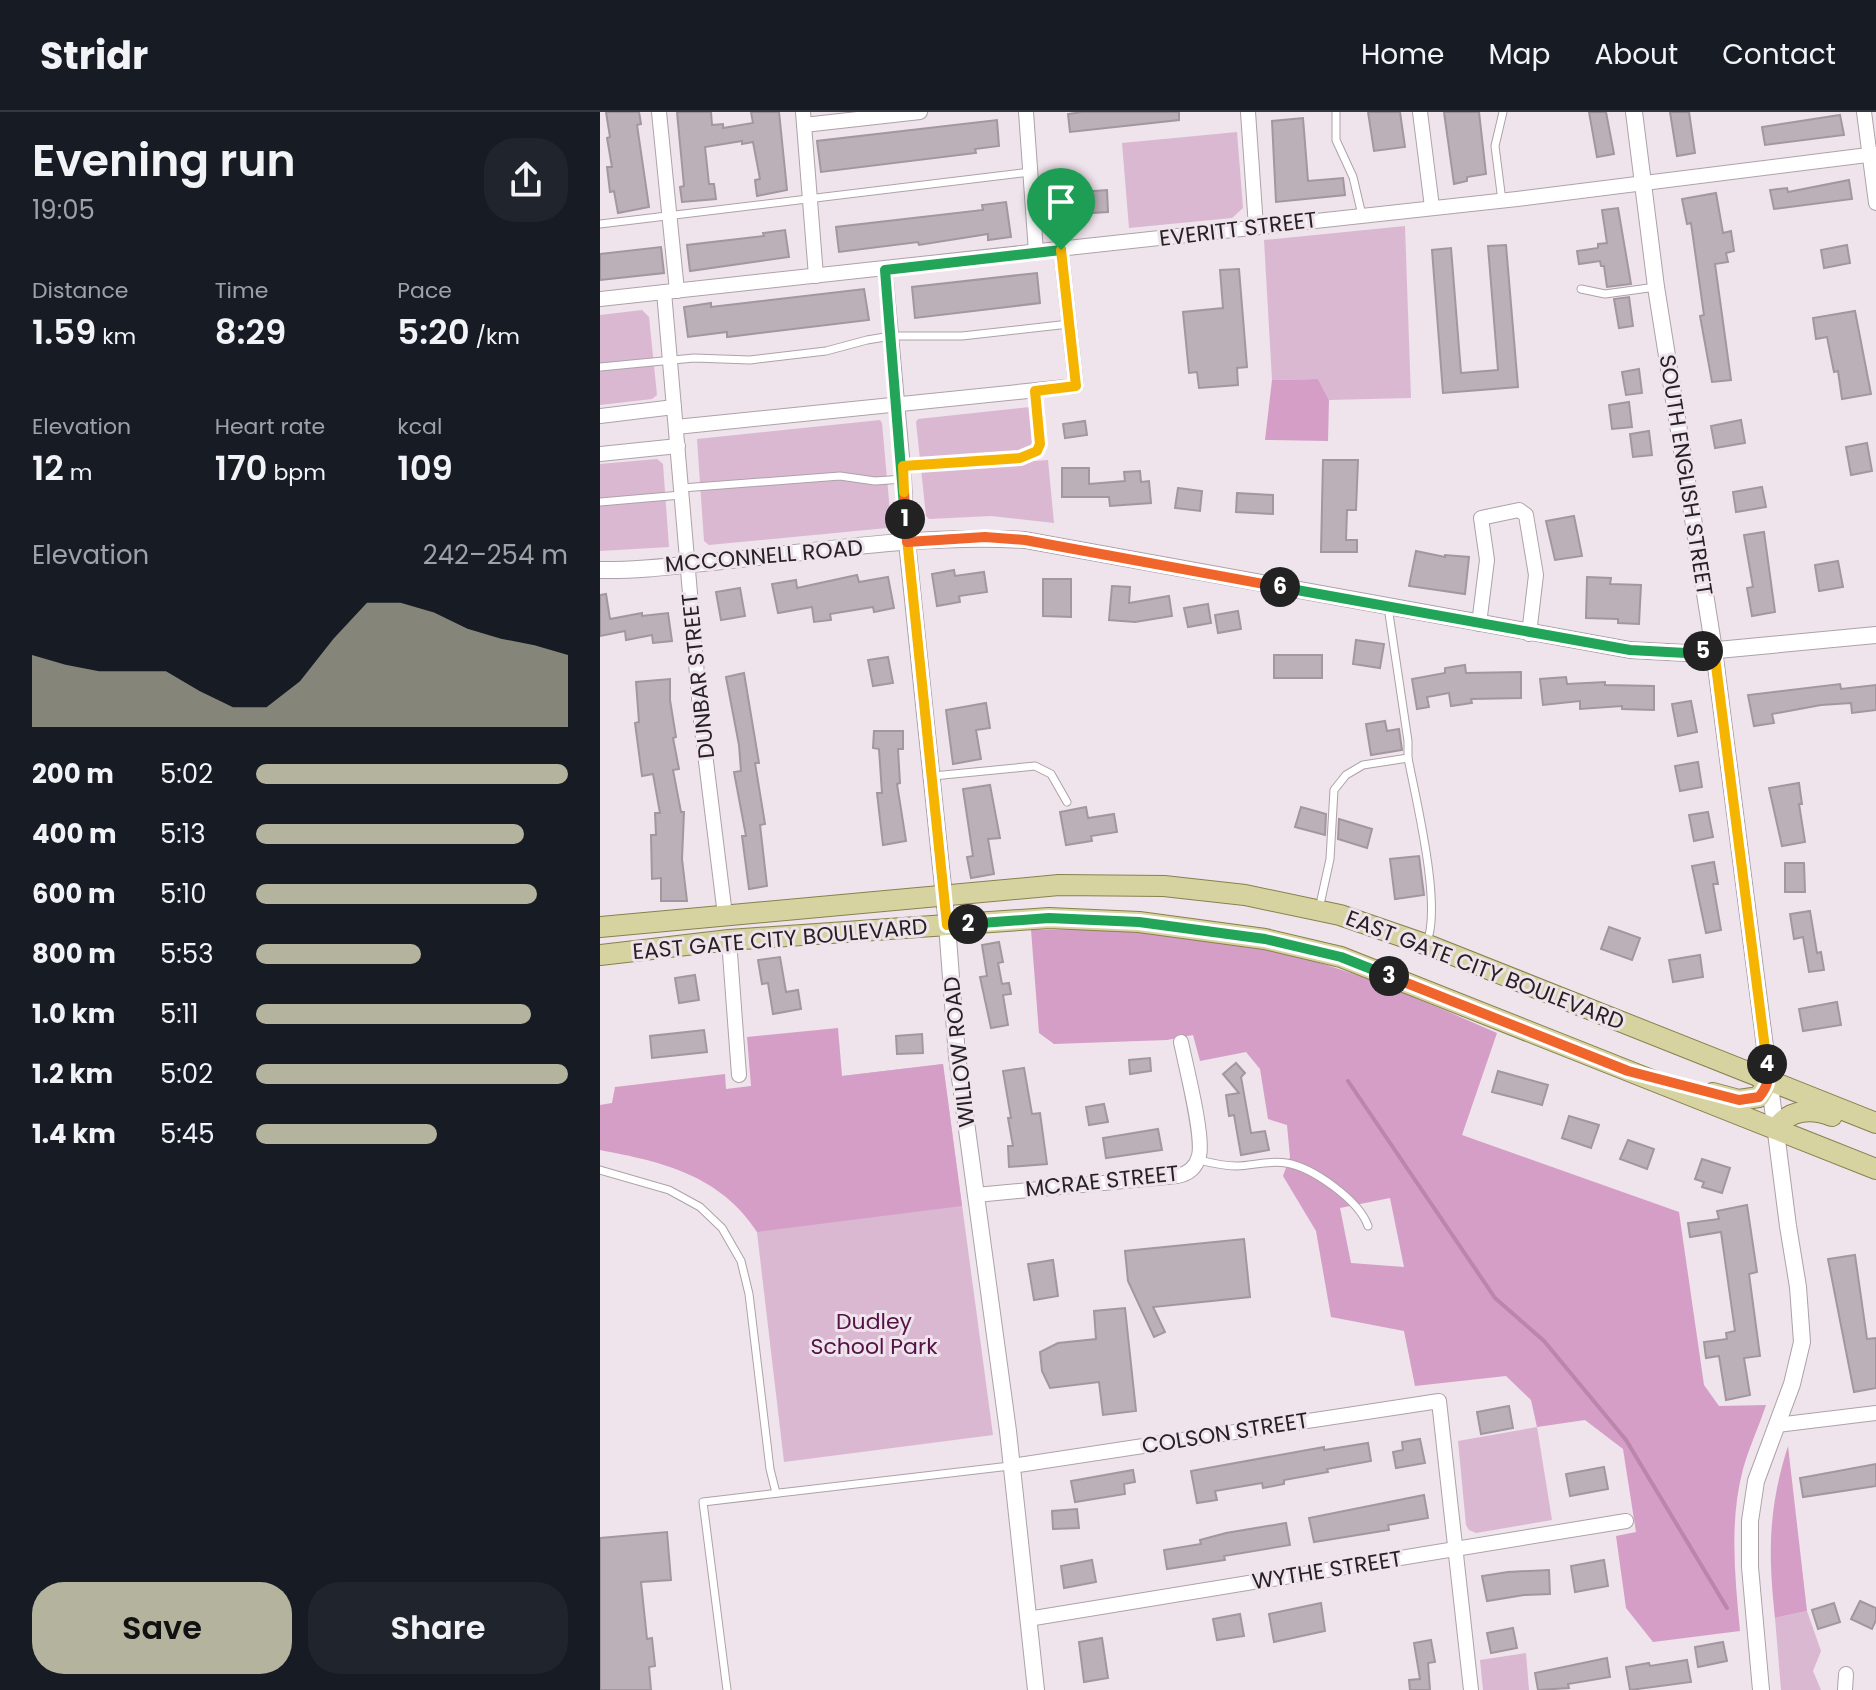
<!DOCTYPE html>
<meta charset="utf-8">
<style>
:root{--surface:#171b24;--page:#20242c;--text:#f1f3f6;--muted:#9ea1a6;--line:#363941;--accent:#b4b39d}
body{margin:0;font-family:Poppins,sans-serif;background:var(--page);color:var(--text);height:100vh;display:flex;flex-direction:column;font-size:30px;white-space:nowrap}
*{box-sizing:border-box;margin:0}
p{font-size:26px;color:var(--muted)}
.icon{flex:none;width:44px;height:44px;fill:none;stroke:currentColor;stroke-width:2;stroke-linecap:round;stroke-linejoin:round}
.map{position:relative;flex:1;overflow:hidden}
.panel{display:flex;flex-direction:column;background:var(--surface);width:600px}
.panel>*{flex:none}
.pin{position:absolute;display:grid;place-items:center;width:68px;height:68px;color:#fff;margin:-82px -34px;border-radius:50% 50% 50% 0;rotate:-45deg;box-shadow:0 0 8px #0007}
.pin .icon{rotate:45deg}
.km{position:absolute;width:40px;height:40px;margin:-20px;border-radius:50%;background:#222;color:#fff;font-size:22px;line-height:40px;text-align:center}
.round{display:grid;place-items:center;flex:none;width:84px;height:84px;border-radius:32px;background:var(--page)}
.head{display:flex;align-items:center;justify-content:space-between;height:136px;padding:0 32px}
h1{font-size:44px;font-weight:600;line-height:60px}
.figures{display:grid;grid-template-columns:repeat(3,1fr);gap:12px;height:136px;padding:8px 32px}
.figures div{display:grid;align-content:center}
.figures b{font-size:34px;font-weight:600}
.figures small{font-size:22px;font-weight:400}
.figures p{font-size:22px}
.chart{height:224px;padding:16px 32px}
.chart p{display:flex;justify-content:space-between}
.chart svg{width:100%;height:144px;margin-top:8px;fill:var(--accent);opacity:.7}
.button{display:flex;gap:16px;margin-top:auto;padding:16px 32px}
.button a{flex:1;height:92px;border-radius:32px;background:var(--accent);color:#111;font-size:32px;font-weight:600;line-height:92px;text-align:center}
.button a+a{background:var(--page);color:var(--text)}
ul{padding:0 32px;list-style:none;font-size:26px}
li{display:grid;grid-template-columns:128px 96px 1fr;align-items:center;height:60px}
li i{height:20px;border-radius:10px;background:var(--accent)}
header{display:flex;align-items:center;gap:48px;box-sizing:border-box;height:112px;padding:0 40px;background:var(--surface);border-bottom:2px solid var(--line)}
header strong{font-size:38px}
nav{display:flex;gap:44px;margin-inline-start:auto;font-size:28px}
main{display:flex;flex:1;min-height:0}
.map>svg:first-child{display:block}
</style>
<header>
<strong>Stridr</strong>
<nav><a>Home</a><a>Map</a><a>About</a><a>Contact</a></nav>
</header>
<main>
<section class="panel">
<div class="head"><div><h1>Evening run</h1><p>19:05</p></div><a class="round"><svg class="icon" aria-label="share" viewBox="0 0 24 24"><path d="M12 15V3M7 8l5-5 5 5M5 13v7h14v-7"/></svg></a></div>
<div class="figures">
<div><p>Distance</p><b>1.59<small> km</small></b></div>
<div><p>Time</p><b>8:29</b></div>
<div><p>Pace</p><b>5:20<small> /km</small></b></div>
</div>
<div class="figures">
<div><p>Elevation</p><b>12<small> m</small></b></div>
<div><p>Heart rate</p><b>170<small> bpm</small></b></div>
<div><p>kcal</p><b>109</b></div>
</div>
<div class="chart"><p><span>Elevation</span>242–254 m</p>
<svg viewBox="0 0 160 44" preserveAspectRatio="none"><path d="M0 44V22L10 25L20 27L30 27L40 27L50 33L60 38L70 38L80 30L90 17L100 6L110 6L120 9L130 14L140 17L150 19L160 22V44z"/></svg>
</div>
<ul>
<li><b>200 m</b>5:02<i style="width:100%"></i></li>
<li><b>400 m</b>5:13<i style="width:86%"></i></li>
<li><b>600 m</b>5:10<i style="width:90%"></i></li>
<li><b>800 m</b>5:53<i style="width:53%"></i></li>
<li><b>1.0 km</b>5:11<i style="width:88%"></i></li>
<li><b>1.2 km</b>5:02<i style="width:100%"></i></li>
<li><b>1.4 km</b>5:45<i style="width:58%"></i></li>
</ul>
<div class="button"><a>Save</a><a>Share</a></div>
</section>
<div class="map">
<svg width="1276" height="1578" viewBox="0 0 1276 1578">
<rect width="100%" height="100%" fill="#efe3ec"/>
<g fill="#dbb8d1">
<path d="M637 20 643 96 632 106 529 116 522 31Z"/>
<path d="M805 114 811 286 729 288 718 267 672 268 664 128Z"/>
<path d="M42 198 49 205 57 283 52 287 0 293V203Z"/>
<path d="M430 295 435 349 448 348 454 411 391 404 329 407 326 404 316 310 318 307Z"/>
<path d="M280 308 282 311 291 411 287 416 109 433 104 429 97 327Z"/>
<path d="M57 347 63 352 69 435 0 439V352Z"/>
<path d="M343 952 393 1323 184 1350 140 976Z"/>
<path d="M937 1315 952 1408 876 1421 869 1418 866 1413 858 1329Z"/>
<path d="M1207 1499 1221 1539 1213 1559 1221 1578H1181L1175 1506Z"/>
<path d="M926 1541 929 1578H883L880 1548Z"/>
</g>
<g fill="#d59ec6" fill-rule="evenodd">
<path d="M718 267 729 288 728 329 665 328 672 268Z"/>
<path d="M493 817C578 823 668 832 748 860 799 877 848 900 897 921L862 1023 1079 1100 1104 1273 1119 1294 1166 1293C1159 1314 1149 1336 1143 1357 1129 1410 1135 1465 1140 1519L1053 1530 1026 1496 1016 1424 1036 1420 1023 1337 985 1308 937 1315 931 1288 906 1264 815 1274 804 1219 731 1205 716 1119 683 1064 690 1045 687 1013 668 1007 660 957 646 940 600 949 593 923 567 928 454 932 439 921 431 818ZM790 1086 804 1155 751 1151 740 1096Z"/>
<path d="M238 916 242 964 343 952 362 1094 157 1120C120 1063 63 1050 0 1038V993L12 991 15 975 125 962 126 977 151 974 147 925Z"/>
<path d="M1188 1334 1207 1499 1175 1506C1168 1441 1168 1397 1188 1334Z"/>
</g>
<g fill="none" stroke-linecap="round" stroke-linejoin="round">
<path stroke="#bb85ac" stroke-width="4" d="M748 969 895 1186 944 1229 1026 1328 1127 1496"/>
</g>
<g fill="#bcb0b8" stroke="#a2979f" stroke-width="2">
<path d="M6 0H39L41 12 37 13 49 95 18 101 14 79 10 80 7 55H12L7 26 10 25Z"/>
<path d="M77 0H111L112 13 123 12V16L153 11 151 0H179L187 78 157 84 155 68 160 67 153 30 142 32V29L105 35 109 72H114L116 87 82 90 80 75 84 74Z"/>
<path d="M482 0H579V8L470 20 468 2Z"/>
<path d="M768 0H800L805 35 774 39Z"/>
<path d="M844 0H879L886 62 867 65V69L854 72Z"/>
<path d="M989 0H1006L1014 42 997 45Z"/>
<path d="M1070 0H1089L1095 41 1077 44Z"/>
<path d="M1240 3 1244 23 1165 33 1162 15Z"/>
<path d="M703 6 708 69 743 66 745 83 676 90 672 9Z"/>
<path d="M397 8 399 34 375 37 376 41 221 60 217 29Z"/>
<path d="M1249 68 1252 87 1174 97 1170 78 1187 76 1188 80Z"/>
<path d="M479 69 480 80 507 78 508 100 458 103 456 71Z"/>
<path d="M1116 81 1123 121 1131 119 1134 139 1126 141 1128 150 1115 152 1131 268 1112 270 1100 204 1104 203 1091 111 1087 112 1082 87Z"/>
<path d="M406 90 411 125 388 128V122L319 133 318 130 239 140 236 115 383 98 382 93Z"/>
<path d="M1018 96 1031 172 1007 175 1004 154H1001L1000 149 979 152 977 139 998 136V132L1007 131 1002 98Z"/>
<path d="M185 118 189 145 90 159 87 133 164 124 163 121Z"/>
<path d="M906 133 918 275 843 281 832 138 851 136 861 261 898 258 888 134Z"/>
<path d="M1247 133 1250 151 1224 156 1221 138Z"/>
<path d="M61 135 64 161 0 168V142Z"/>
<path d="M639 157 647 255 637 256 638 273 599 276 597 260 589 261 583 200 623 196 620 158Z"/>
<path d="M437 161 440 191 315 206 312 175Z"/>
<path d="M264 177 269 208 127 225V220L88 225 84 195 111 191V195Z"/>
<path d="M1029 185 1033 214 1019 216 1014 187Z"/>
<path d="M1255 199 1271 282 1242 287 1238 259 1234 260 1227 225 1216 227 1213 206Z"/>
<path d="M1039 257 1042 281 1026 283 1022 260Z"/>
<path d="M1029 290 1032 315 1012 317 1009 293Z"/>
<path d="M1141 308 1145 331 1115 336 1111 314Z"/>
<path d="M485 309 487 323 465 326 463 312Z"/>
<path d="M1049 319 1052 343 1033 345 1030 322Z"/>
<path d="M1267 331 1272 359 1251 363 1246 335Z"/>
<path d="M723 348H758L756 398H747L746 428H757V440H721Z"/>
<path d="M462 356H489V372L525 369 524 360 540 359 541 370 549 369 551 391 510 394 509 385H462Z"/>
<path d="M1162 375 1166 395 1136 400 1133 380Z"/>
<path d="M578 376 602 379 600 399 575 396Z"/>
<path d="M637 381 673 383V402L636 400Z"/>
<path d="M974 404 982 444 955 448 946 409Z"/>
<path d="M1164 420 1175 500 1152 504 1147 476 1153 475 1144 423Z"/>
<path d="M816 439 845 445V443L869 445 865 482 809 474Z"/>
<path d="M1238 449 1243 475 1219 479 1215 453Z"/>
<path d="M354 458 355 464 384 460 387 480 359 484 360 490 337 494 332 462Z"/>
<path d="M257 463 259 470 288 465 294 496 274 500 273 495 230 502 231 508 214 510 212 495 178 501 172 472 196 468 197 476Z"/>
<path d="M987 465 1011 466 1010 472 1041 473 1039 512 1018 511V507L986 506Z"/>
<path d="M443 467H471V505L443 504Z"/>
<path d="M512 474 530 475 529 491 569 484 572 504 535 510 509 508Z"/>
<path d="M140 476 145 504 121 508 116 480Z"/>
<path d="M6 482 10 507 42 501V504L68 501 72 529 53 531 52 523 26 528 25 519 0 524V483Z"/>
<path d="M608 492 611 511 588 515 584 496Z"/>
<path d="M638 499 641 517 618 521 615 503Z"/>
<path d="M756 528 784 532 780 556 753 552Z"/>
<rect x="674" y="543" width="48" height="23"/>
<path d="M288 545 293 571 273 574 268 548Z"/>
<path d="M865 553 866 561 921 560V586L871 587 872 591 851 594 849 581 827 585 829 595 817 597 812 567 845 561V556Z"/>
<path d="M144 561 159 651H155L165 712 160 713 167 774 149 777 142 724H146L134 660 141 659 139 633 126 565Z"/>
<path d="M966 565 967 572 1005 570V573L1054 574V598L1022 597V594L980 597V589L943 593 940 567Z"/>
<path d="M70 567V588L76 625 73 626 79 657 73 658 81 700H84L82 747 87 789H61V766L52 767 51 723H56L55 701H60L53 662 42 664 35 611 39 610 36 570Z"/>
<path d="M1240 572 1241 577 1276 573V598L1252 601 1251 591 1221 593 1172 602 1174 611 1154 614 1148 583Z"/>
<path d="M1091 589 1097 620 1078 624 1072 592Z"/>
<path d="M386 591 390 616 376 618 381 647 353 652 346 598Z"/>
<path d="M785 609 787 619 799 617 802 638 771 643 766 612Z"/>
<path d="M274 619H303V637H298L300 671 297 672 306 729 283 733 277 681H282L279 637 273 636Z"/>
<path d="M1098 650 1102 675 1080 679 1075 654Z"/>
<path d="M1199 671 1202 692H1199L1205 730 1182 734 1169 676Z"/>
<path d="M390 673 400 726 388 727 394 762 371 766 367 745 373 744 363 677Z"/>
<path d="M486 695 488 706 514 702 517 720 491 724 492 729 466 733 460 700Z"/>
<path d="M701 695 726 702 725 723 695 715Z"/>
<path d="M1108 700 1113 725 1094 729 1089 703Z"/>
<path d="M739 707 772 717 767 736 738 727Z"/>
<path d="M819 744 824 783 795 787 790 747Z"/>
<path d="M1114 750 1118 772H1113L1121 818 1106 821 1092 754Z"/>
<path d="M1185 751H1204L1205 780H1185Z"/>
<path d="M1210 799 1217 841 1221 840 1224 858 1209 860 1203 825 1194 827 1190 802Z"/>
<path d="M1009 815 1040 826 1032 848 1001 837Z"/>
<path d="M399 830 403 850 398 851 402 872 409 871 411 882 403 883 408 913 391 916 380 865 387 864 382 833Z"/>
<path d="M1100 843 1103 865 1073 870 1069 848Z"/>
<path d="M180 845 186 880 198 878 201 897 173 902 168 871 162 872 158 848Z"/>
<path d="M95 863 99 888 79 891 75 866Z"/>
<path d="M1237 890 1241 913 1203 919 1199 897Z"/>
<path d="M104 918 107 940 52 946 50 924Z"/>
<path d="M322 922 323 941 297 942 296 924Z"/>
<path d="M550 946 551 959 530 962 529 948Z"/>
<path d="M636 951 645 961 641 965 651 1021 665 1019 669 1038 641 1043 634 1003 629 1004 626 983 639 981 623 962Z"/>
<path d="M424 956 432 1002 440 1001 447 1052 409 1055 408 1034H413L408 1006H411L403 959Z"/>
<path d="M898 959 948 973 942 993 892 980Z"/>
<path d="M504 992 508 1010 489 1013 486 995Z"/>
<path d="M969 1004 999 1013 991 1036 962 1026Z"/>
<path d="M558 1017 562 1038 506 1046 503 1026Z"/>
<path d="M1028 1028 1054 1037 1047 1057 1020 1047Z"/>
<path d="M1102 1047 1130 1056 1122 1081 1102 1075 1104 1070 1095 1067Z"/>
<path d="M1147 1093 1157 1160 1149 1162 1160 1244 1144 1246 1150 1283 1126 1288 1119 1244 1106 1246 1104 1230 1127 1227 1126 1221 1135 1219 1121 1120 1090 1125 1088 1111 1119 1107 1117 1099Z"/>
<path d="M644 1127 650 1185 553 1195 565 1220 554 1225 528 1169 525 1139Z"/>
<path d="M1255 1143 1267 1227 1276 1226V1276L1254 1280 1228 1147Z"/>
<path d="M453 1148 458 1184 434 1188 428 1152Z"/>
<path d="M525 1196 536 1299 503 1303 499 1270 450 1276 442 1259 440 1240 458 1231 496 1227 494 1199Z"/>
<path d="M909 1294 913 1316 881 1322 877 1300Z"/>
<path d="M820 1327 825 1351 796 1356 793 1340 803 1338 802 1330Z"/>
<path d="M768 1331 771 1349 727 1357 728 1360 684 1368V1372L663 1376 662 1371 615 1379 617 1388 597 1391 591 1359 724 1335V1338Z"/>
<path d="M1276 1352V1374L1203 1385 1200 1366Z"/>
<path d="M1004 1355 1008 1377 970 1384 966 1362Z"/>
<path d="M533 1358 535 1370 524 1372 525 1382 475 1390 471 1369Z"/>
<path d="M824 1383 828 1406 788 1413 789 1418 714 1430 709 1406Z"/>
<path d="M477 1397 479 1416 453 1417 452 1399Z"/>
<path d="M686 1411 690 1433 624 1444 625 1448 567 1457 564 1438 601 1432 600 1428 626 1421Z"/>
<path d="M67 1420 71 1468 41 1470 47 1527 52 1526 55 1554 49 1555 51 1578H0V1426Z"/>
<path d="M492 1448 496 1470 464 1476 461 1454Z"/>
<path d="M1004 1448 1008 1474 975 1480 971 1454Z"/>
<path d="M949 1458 950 1482 924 1483 887 1489 882 1464 908 1460Z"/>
<path d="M1260 1489 1276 1496V1508L1272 1517 1251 1507Z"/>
<path d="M721 1491 725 1519 674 1530 669 1502Z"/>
<path d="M1234 1491 1240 1510 1218 1517 1212 1498Z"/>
<path d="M640 1502 644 1524 617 1528 613 1507Z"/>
<path d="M913 1516 917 1536 891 1541 887 1521Z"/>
<path d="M502 1526 508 1566 484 1570 479 1530Z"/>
<path d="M831 1528 835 1550 828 1551 830 1578H810L809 1568 820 1567 814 1531Z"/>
<path d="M1123 1530 1127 1549 1098 1555 1095 1535Z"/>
<path d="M1007 1546 1010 1565 968 1572 969 1576 938 1578 935 1561Z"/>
<path d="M1087 1548 1091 1570 1030 1578 1026 1555 1049 1551 1050 1554Z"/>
</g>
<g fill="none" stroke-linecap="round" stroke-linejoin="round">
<g stroke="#ada2a9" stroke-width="9">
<g id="service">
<path d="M736 0V28L753 65 762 103"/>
<path d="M902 89 895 34 903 0"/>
<path d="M0 112 430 60"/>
<path d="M981 177 1005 182 1056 175"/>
<path d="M0 255 94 246 150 248 226 239 267 228 291 224H362L469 212"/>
<path d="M303 354 431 343 440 332 435 279"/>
<path d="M82 376 240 364 275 369 304 367"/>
<path d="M0 390 81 383"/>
<path d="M788 495 808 629V646C816 688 843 797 826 832"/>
<path d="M333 664 435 654 451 662 467 690"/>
<path d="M719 797 730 747 734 678 746 663 763 653 808 646"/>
<path d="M599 1048C611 1051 623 1054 636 1054 652 1054 669 1048 686 1051 712 1055 759 1088 768 1114"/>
<path d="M0 1058 69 1078 100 1095 122 1116 141 1149 149 1182 170 1357 176 1381"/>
<path d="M127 1578 103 1390 410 1354"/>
</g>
</g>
<g stroke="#ada2a9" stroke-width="16">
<g id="minor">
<path d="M59 0 77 179"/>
<path d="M203 0 216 164"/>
<path d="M426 0 436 140"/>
<path d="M648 0 656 115"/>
<path d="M820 0 832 95"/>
<path d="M1264 0 1276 91"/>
<path d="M204 13 320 0"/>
<path d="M285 158 304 367 307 430"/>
<path d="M64 180 101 609 125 803"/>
<path d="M0 187 917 87 1276 42"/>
<path d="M0 304 74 295"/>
<path d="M76 315 476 274 461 138"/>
<path d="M0 342 78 334"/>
<path d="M879 512 887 448 881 406 919 398 926 403 936 463 929 522"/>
<path d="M129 828 139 963"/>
<path d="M376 1083 577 1064C588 1062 596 1056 599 1044 604 1024 586 955 581 930"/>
<path d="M1177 1313 1276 1301"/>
<path d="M412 1354 839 1289 871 1578"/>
<path d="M428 1507 1026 1409"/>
<path d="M1245 1578 1246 1562"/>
</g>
</g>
<g stroke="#ada2a9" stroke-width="18">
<g id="tertiary">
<path d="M1034 0 1056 175 1114 538 1188 1114 1198 1175 1202 1230 1192 1272 1156 1369 1150 1409V1455L1161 1578"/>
<path d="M307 430 347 813 357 944 408 1319 436 1578"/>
<path d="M0 458C40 459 82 453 122 449 222 439 324 422 425 428L1030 538 1086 541 1276 523"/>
</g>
</g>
<g stroke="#88814c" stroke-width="22">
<g id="primary">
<path d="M0 815 459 773 564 774 645 783 740 803 833 835 1276 1011"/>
<path d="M0 843 129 828 449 806 539 810 665 827 741 845 1276 1057"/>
<path d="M1113 981 1139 988 1159 985 1169 968"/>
<path d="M1176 1017C1189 997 1212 996 1232 1004"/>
</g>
</g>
<use href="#service" stroke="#fff" stroke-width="7"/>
<use href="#minor" stroke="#fff" stroke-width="14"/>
<use href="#tertiary" stroke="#fff" stroke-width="16"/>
<use href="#primary" stroke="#d7d3a1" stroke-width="20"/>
</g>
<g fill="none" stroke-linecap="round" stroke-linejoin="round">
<g stroke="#fff" stroke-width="16">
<path id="split-1" d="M305 407 285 158 461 138"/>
</g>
<g stroke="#fff" stroke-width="16">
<path id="split-2" d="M305 407 347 813 368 812"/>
</g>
<g stroke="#fff" stroke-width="16">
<path id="split-3" d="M368 812 449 806 539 810 665 827 741 845 789 864"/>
</g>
<g stroke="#fff" stroke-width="16">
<path id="split-4" d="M789 864 1028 959 1139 988 1159 985C1169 973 1169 966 1167 952"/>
</g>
<g stroke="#fff" stroke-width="16">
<path id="split-5" d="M1103 539 1114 538 1167 952"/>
</g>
<g stroke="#fff" stroke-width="16">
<path id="split-6" d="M680 475 1030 538 1086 541 1103 539"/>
</g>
<g stroke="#fff" stroke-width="16">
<path id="split-7" d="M304 380 307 430 385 425 425 428 680 475"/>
</g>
<g stroke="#fff" stroke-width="16">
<path id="split-8" d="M304 380 303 354 420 346 437 339 440 332 435 279 476 274 461 138"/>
</g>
<use href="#split-1" stroke="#22a559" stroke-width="10"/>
<use href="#split-2" stroke="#f5b400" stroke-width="10"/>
<use href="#split-3" stroke="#22a559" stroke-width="10"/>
<use href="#split-4" stroke="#f0652b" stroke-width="10"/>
<use href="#split-5" stroke="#f5b400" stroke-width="10"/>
<use href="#split-6" stroke="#22a559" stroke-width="10"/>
<use href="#split-7" stroke="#f0652b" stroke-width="10"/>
<use href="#split-8" stroke="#f5b400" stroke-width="10"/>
</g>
<g text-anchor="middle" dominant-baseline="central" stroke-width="6" stroke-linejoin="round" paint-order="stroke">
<g font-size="22" fill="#262124" stroke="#efe3ec">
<text transform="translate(638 117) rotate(-7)">EVERITT STREET</text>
<text transform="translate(1086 363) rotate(81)">SOUTH ENGLISH STREET</text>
<text transform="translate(164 444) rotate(-5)">MCCONNELL ROAD</text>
<text transform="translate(98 564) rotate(-96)">DUNBAR STREET</text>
<text transform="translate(180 827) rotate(-5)">EAST GATE CITY BOULEVARD</text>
<text transform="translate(885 858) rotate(21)">EAST GATE CITY BOULEVARD</text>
<text transform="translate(359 940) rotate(-96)">WILLOW ROAD</text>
<text transform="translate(502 1069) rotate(-6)">MCRAE STREET</text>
<text transform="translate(625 1321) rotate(-9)">COLSON STREET</text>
<text transform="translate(727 1458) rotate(-9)">WYTHE STREET</text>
</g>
<g font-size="22" fill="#541347" stroke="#efe3ec">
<text x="274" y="1209">Dudley<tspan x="274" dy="25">School Park</tspan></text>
</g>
</g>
</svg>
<div class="pin" style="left:461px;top:138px;background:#1e9e55"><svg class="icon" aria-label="arrive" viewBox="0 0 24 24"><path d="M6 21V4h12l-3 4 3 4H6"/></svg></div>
<b class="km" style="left:305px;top:407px">1</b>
<b class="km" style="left:368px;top:812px">2</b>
<b class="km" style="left:789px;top:864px">3</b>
<b class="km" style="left:1167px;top:952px">4</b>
<b class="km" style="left:1103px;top:539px">5</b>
<b class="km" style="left:680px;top:475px">6</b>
</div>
</main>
